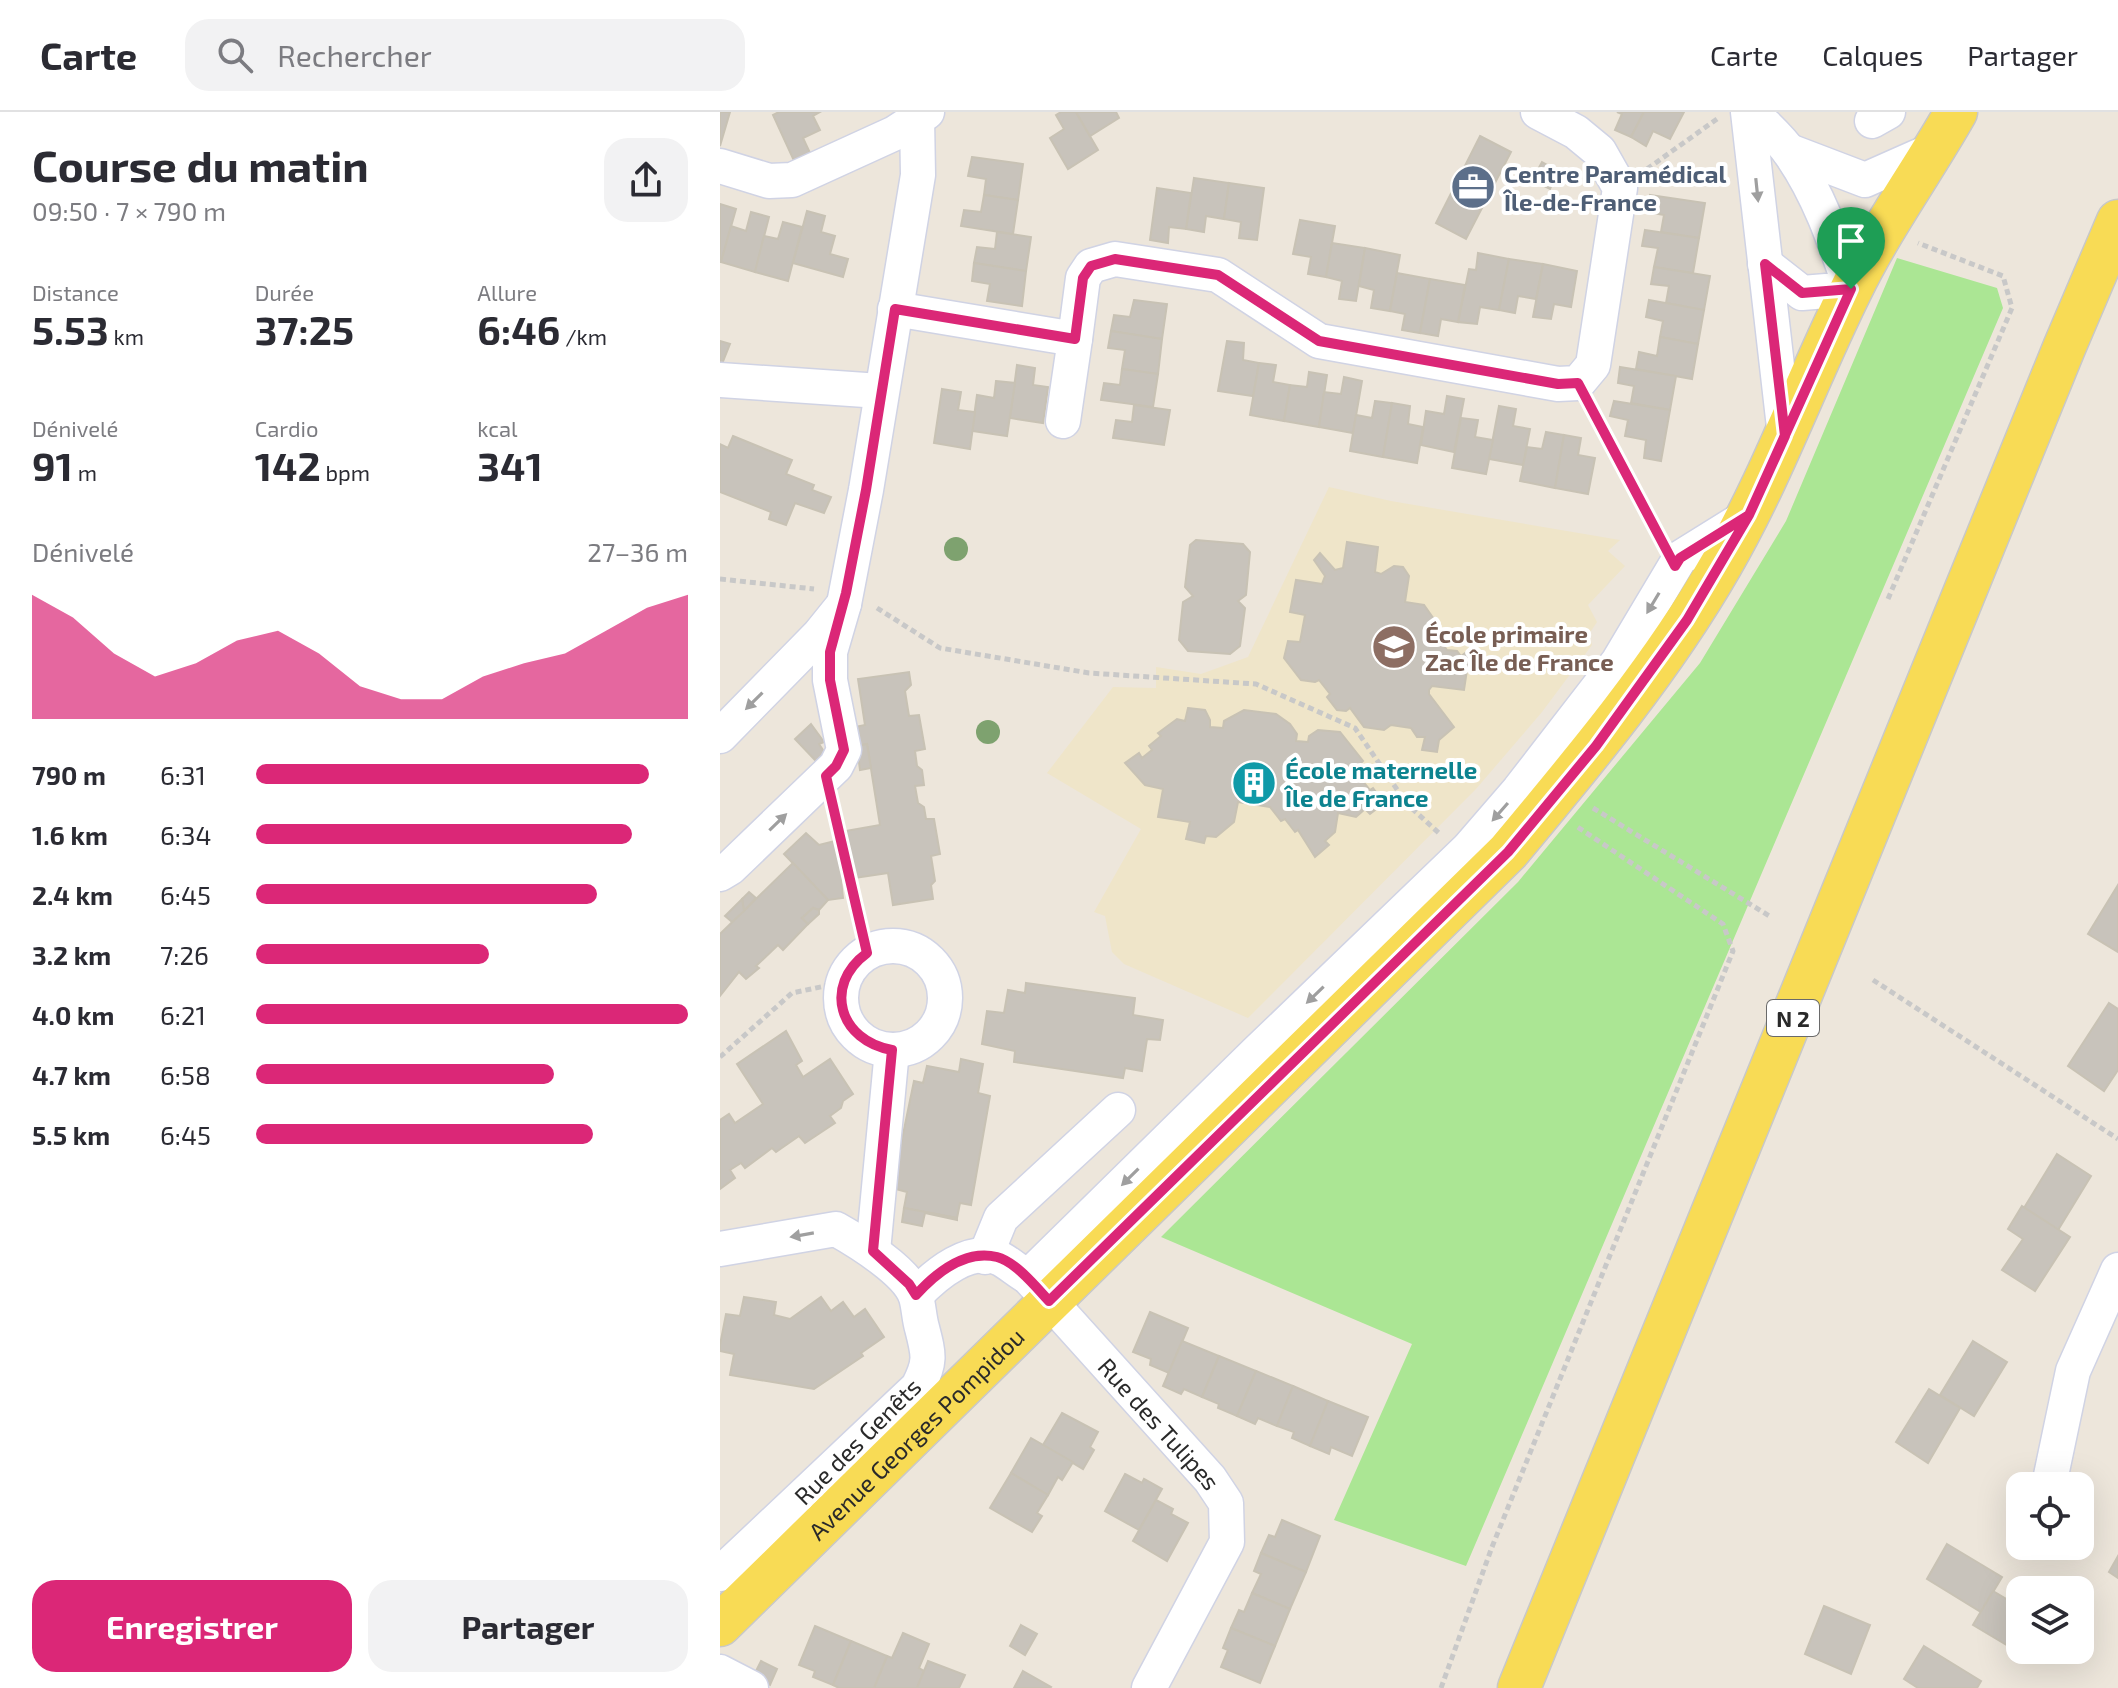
<!DOCTYPE html>
<html lang="fr">
<meta charset="utf-8">
<style>
:root{--surface:#fff;--page:#f2f2f3;--text:#2b2b33;--muted:#7c7c81;--line:#e1e1e2;--accent:#db2777}
body{margin:0;font-family:"Exo 2",sans-serif;background:var(--page);color:var(--text);height:100vh;display:flex;flex-direction:column;font-size:30px;white-space:nowrap}
*{box-sizing:border-box;margin:0}
p{font-size:26px;color:var(--muted)}
.icon{flex:none;width:44px;height:44px;fill:none;stroke:currentColor;stroke-width:2;stroke-linecap:round;stroke-linejoin:round}
.map{position:relative;flex:1;overflow:hidden}
.sheet{display:flex;flex-direction:column;background:var(--surface);width:720px}
.sheet>*{flex:none}
.tools{position:absolute;left:1286px;top:1360px;display:grid;gap:16px}
.tools a{display:grid;place-items:center;width:88px;height:88px;border-radius:16px;background:var(--surface);box-shadow:0 8px 32px #0002;font-size:40px}
.pin{position:absolute;display:grid;place-items:center;width:68px;height:68px;color:#fff;margin:-82px -34px;border-radius:50% 50% 50% 0;rotate:-45deg;box-shadow:0 0 8px #0007}
.pin .icon{rotate:45deg}
.round{display:grid;place-items:center;flex:none;width:84px;height:84px;border-radius:24px;background:var(--page)}
.head{display:flex;align-items:center;justify-content:space-between;height:136px;padding:0 32px}
h1{font-size:44px;font-weight:700;line-height:60px}
.stats{display:grid;grid-template-columns:repeat(3,1fr);gap:12px;height:136px;padding:8px 32px}
.stats div{display:grid;align-content:center}
.stats b{font-size:40px;font-weight:700}
.stats small{font-size:22px;font-weight:400}
.stats p{font-size:22px}
.chart{height:224px;padding:16px 32px}
.chart p{display:flex;justify-content:space-between}
.chart svg{width:100%;height:144px;margin-top:8px;fill:var(--accent);opacity:.7}
.cta{display:flex;gap:16px;margin-top:auto;padding:16px 32px}
.cta a{flex:1;height:92px;border-radius:24px;background:var(--accent);color:#fff;font-size:32px;font-weight:700;line-height:92px;text-align:center}
.cta a+a{background:var(--page);color:var(--text)}
ul{padding:0 32px;list-style:none;font-size:26px}
li{display:grid;grid-template-columns:128px 96px 1fr;align-items:center;height:60px}
li i{height:20px;border-radius:10px;background:var(--accent)}
header{display:flex;align-items:center;gap:48px;box-sizing:border-box;height:112px;padding:0 40px;background:var(--surface);border-bottom:2px solid var(--line)}
header strong{font-size:38px}
nav{display:flex;gap:44px;margin-inline-start:auto;font-size:28px}
.search{width:560px;height:72px;background:var(--page);display:flex;align-items:center;gap:20px;box-sizing:border-box;padding:0 28px;border-radius:24px;color:var(--muted);font-size:30px}
main{display:flex;flex:1;min-height:0}
.map>svg:first-child{display:block}
</style>
<header>
<strong>Carte</strong>
<div class="search"><svg class="icon" aria-label="search" viewBox="0 0 24 24"><circle cx="10" cy="10" r="6"/><path d="M15 15l6 6"/></svg>Rechercher</div>
<nav><a>Carte</a><a>Calques</a><a>Partager</a></nav>
</header>
<main>
<section class="sheet">
<div class="head"><div><h1>Course du matin</h1><p>09:50 · 7 × 790 m</p></div><a class="round"><svg class="icon" aria-label="share" viewBox="0 0 24 24"><path d="M12 15V3M7 8l5-5 5 5M5 13v7h14v-7"/></svg></a></div>
<div class="stats">
<div><p>Distance</p><b>5.53<small> km</small></b></div>
<div><p>Durée</p><b>37:25</b></div>
<div><p>Allure</p><b>6:46<small> /km</small></b></div>
</div>
<div class="stats">
<div><p>Dénivelé</p><b>91<small> m</small></b></div>
<div><p>Cardio</p><b>142<small> bpm</small></b></div>
<div><p>kcal</p><b>341</b></div>
</div>
<div class="chart"><p><span>Dénivelé</span>27–36 m</p>
<svg viewBox="0 0 160 44" preserveAspectRatio="none"><path d="M0 44V6L10 13L20 24L30 31L40 27L50 20L60 17L70 24L80 34L90 38L100 38L110 31L120 27L130 24L140 17L150 10L160 6V44z"/></svg>
</div>
<ul>
<li><b>790 m</b>6:31<i style="width:91%"></i></li>
<li><b>1.6 km</b>6:34<i style="width:87%"></i></li>
<li><b>2.4 km</b>6:45<i style="width:79%"></i></li>
<li><b>3.2 km</b>7:26<i style="width:54%"></i></li>
<li><b>4.0 km</b>6:21<i style="width:100%"></i></li>
<li><b>4.7 km</b>6:58<i style="width:69%"></i></li>
<li><b>5.5 km</b>6:45<i style="width:78%"></i></li>
</ul>
<div class="cta"><a>Enregistrer</a><a>Partager</a></div>
</section>
<div class="map">
<svg width="1398" height="1576" viewBox="0 0 1398 1576">
<rect width="100%" height="100%" fill="#ede6db"/>
<path fill="#efe5c9" d="M609 375 671 389 900 428 888 439 905 454 868 493 877 510 869 522 872 533 822 600 756 677 528 906 404 852 392 840 385 804 374 800 421 717 327 661 393 575 436 576V555L481 562 528 545Z"/>
<path fill="#abe694" d="M1177 146 1277 176 1283 196 746 1454 614 1408 692 1232 441 1125 798 770 980 551 1066 409Z"/>
<g fill="#c8c3bb" stroke="#c8c2b4" stroke-width="2">
<path d="M0 0H10L0 34Z"/>
<path d="M59 0H100L93 4 100 18 83 26 91 43 75 51 53 3Z"/>
<path d="M341 0H356L378 38 348 57 330 26 344 17 336 3Z"/>
<path d="M356 0H396L399 6 370 24Z"/>
<path d="M897 0H924L911 25 895 18 902 2Z"/>
<path d="M924 0H964L950 27 933 19 926 34 911 25Z"/>
<path d="M760 24 791 40 746 127 716 111Z"/>
<path d="M252 45 303 52 298 88 264 83 266 67 248 64Z"/>
<path d="M822 50 838 59 830 77 812 68Z"/>
<path d="M474 66 509 71 504 107 486 104 484 120 466 117Z"/>
<path d="M509 71 544 76 537 128 519 126 521 110 504 107Z"/>
<path d="M437 76 471 81 466 117 449 115 448 131 430 128Z"/>
<path d="M264 83 298 88 293 122 241 114 244 98 261 100Z"/>
<path d="M930 83 985 91 979 126 941 120 944 103 927 100Z"/>
<path d="M0 92 16 97 1 150H0Z"/>
<path d="M87 99 105 104 101 120 115 124 110 142 128 147 123 165 73 151Z"/>
<path d="M31 100 49 105 35 160 1 150 11 114 26 119Z"/>
<path d="M580 108 615 114 606 165 588 162 591 145 573 142Z"/>
<path d="M63 110 82 115 68 169 35 160 44 124 58 127Z"/>
<path d="M925 118 979 126 973 161 934 155 938 136 922 134Z"/>
<path d="M277 120 311 125 306 159 254 151 257 135 275 137Z"/>
<path d="M612 131 645 136 636 189 619 187 622 169 606 165Z"/>
<path d="M645 136 680 143 670 199 651 196 654 178 639 174Z"/>
<path d="M758 141 789 147 779 198 760 195 757 212 738 210 749 157 756 158Z"/>
<path d="M789 147 823 152 816 187 798 184 795 201 779 198Z"/>
<path d="M254 151 306 159 302 194 267 189 270 172 252 169Z"/>
<path d="M823 152 857 159 851 195 834 192 831 207 813 205Z"/>
<path d="M934 155 990 164 984 198 946 191 949 174 931 172Z"/>
<path d="M677 161 710 167 700 221 682 218 685 202 670 199Z"/>
<path d="M710 167 745 173 738 210 721 207 718 224 700 221Z"/>
<path d="M414 188 447 192 442 227 391 219 394 203 410 205Z"/>
<path d="M929 188 984 198 978 232 940 225 943 209 926 205Z"/>
<path d="M391 219 442 227 438 262 402 257 405 238 388 236Z"/>
<path d="M940 225 978 232 972 267 916 257 919 240 937 244Z"/>
<path d="M0 229 10 232 0 257Z"/>
<path d="M507 229 524 231 523 248 539 251 533 284 498 279Z"/>
<path d="M539 251 556 253 553 270 570 273 564 309 530 303Z"/>
<path d="M297 253 315 256 313 273 328 275 323 311 290 306Z"/>
<path d="M900 255 956 264 950 298 911 291 914 274 898 271Z"/>
<path d="M402 257 438 262 433 295 381 288 384 271 400 273Z"/>
<path d="M589 260 607 263 599 315 564 309 570 273 587 275Z"/>
<path d="M624 265 642 269 633 321 599 315 604 280 621 282Z"/>
<path d="M276 269 295 271 287 324 252 319 257 283 274 286Z"/>
<path d="M222 277 241 280 238 298 255 300 250 337 214 331Z"/>
<path d="M727 284 744 287 734 340 701 333 706 299 724 302Z"/>
<path d="M655 289 672 291 663 345 630 339 636 303 652 306Z"/>
<path d="M894 289 950 298 941 349 924 346 926 328 905 324 908 308 890 304Z"/>
<path d="M672 291 690 294 688 312 703 315 697 351 663 345Z"/>
<path d="M414 293 450 298 444 333 393 326 396 308 412 310Z"/>
<path d="M779 294 796 297 793 314 810 317 803 353 769 347Z"/>
<path d="M741 306 758 308 755 325 773 328 766 362 732 356Z"/>
<path d="M826 320 844 323 835 376 800 369 807 335 822 337Z"/>
<path d="M844 323 861 326 858 343 875 346 868 382 835 376Z"/>
<path d="M13 324 72 348 66 362 94 373 92 378 111 385 104 401 75 391 66 413 49 407 51 400 0 380V332L8 336Z"/>
<path d="M476 428 523 432 530 440 526 483 518 489 525 496 520 534 510 542 468 539 459 528 463 490 473 484 465 475 470 433Z"/>
<path d="M627 430 658 435 655 460 661 462 674 454 683 455 689 464 685 490 704 493 716 510 714 520 727 538 737 539 741 544 751 537 759 549 747 558 744 578 712 574 709 578V582L734 615 719 628 717 640 702 638 705 625H697L691 616 671 613 664 618 644 615 630 596 626 599 617 598 607 585 610 582 599 568 595 570 581 568 564 546 568 529 580 530 585 503 570 500 576 468 602 472 605 464 594 448 600 441 615 458 623 456Z"/>
<path d="M189 560 191 573 185 579 189 604 199 603 205 637 195 639 197 654 202 658 204 673 195 674 198 691 204 695 206 707H214L220 742 211 744 215 769 211 773 213 787 173 793 168 761 121 768 123 786 108 788 64 742 86 721 99 733 115 729 114 721 160 713 147 632 137 634 135 615 145 613 138 567Z"/>
<path d="M468 596 485 598 490 608V615L503 616 504 609 524 598 556 602 570 612 577 622 576 629 588 630 589 624 598 618 620 620 643 649 639 653 647 665 642 668 650 678 653 676 664 691 650 702 645 697 636 705 618 701 615 720 605 729 609 733 595 745 578 718 575 720 565 707 561 709 550 695 518 690 514 710 496 725 486 724 484 731 466 727 470 710 438 705 443 677 425 673 405 651 419 641 422 646 432 638 429 634 441 624 438 621 457 607 465 609Z"/>
<path d="M91 612 104 630 99 632 105 641 96 649 75 627Z"/>
<path d="M147 632 151 656 140 658 137 634Z"/>
<path d="M73 751 108 788 99 798 93 796 82 806 88 812 63 838 58 833 36 854 39 856 26 867 19 860 0 884V822Z"/>
<path d="M1398 773V840L1368 822Z"/>
<path d="M29 780 36 786 24 799 22 787Z"/>
<path d="M22 787 24 799 12 810 5 804Z"/>
<path d="M93 796 99 798V802L88 812 82 806Z"/>
<path d="M306 871 415 886 413 903 443 908 440 928 427 927 422 959 405 956 403 966 294 950 295 939 262 932 267 899 284 901 288 878 305 881Z"/>
<path d="M1389 891 1398 897V958L1384 979 1348 954Z"/>
<path d="M66 919 82 949 76 953 83 965 110 947 133 982 123 989 121 996 110 1004 115 1011 85 1031 79 1024 56 1040 52 1036 25 1056 21 1051 10 1058 15 1066 0 1077V1008L9 1002 15 1011 43 992 17 952Z"/>
<path d="M241 947 263 952 258 981 270 984 251 1093 240 1091 237 1106 184 1096 187 1080 172 1076 194 969 203 971 207 954 239 960Z"/>
<path d="M1337 1042 1371 1064 1338 1118 1304 1096Z"/>
<path d="M1302 1094 1350 1125 1315 1179 1282 1158 1303 1127 1288 1117Z"/>
<path d="M184 1096 237 1106V1108L205 1101 202 1114 182 1110Z"/>
<path d="M24 1185 56 1190 54 1203 70 1207 101 1185 111 1199 123 1190 134 1205 145 1197 164 1225 141 1241 143 1244 94 1277 10 1263 14 1242 0 1239V1233L6 1202 20 1204Z"/>
<path d="M430 1200 468 1216 449 1261 430 1253 431 1247 413 1240Z"/>
<path d="M462 1229 499 1244 482 1285 464 1277 461 1282 443 1274Z"/>
<path d="M1253 1229 1287 1250 1254 1304 1220 1283Z"/>
<path d="M499 1244 536 1259 517 1304 498 1296 499 1292 482 1285Z"/>
<path d="M536 1259 573 1274 557 1314 538 1306 535 1312 517 1304Z"/>
<path d="M573 1274 608 1289 590 1334 572 1326 574 1320 557 1314Z"/>
<path d="M1209 1277 1240 1296 1208 1351 1176 1330Z"/>
<path d="M608 1289 648 1305 632 1344 611 1335 609 1342 590 1334Z"/>
<path d="M342 1301 378 1320 370 1335 374 1338 363 1357 323 1333Z"/>
<path d="M311 1326 353 1350 342 1368 338 1365 328 1383 291 1361Z"/>
<path d="M291 1361 328 1383 317 1401 322 1404 312 1420 270 1396Z"/>
<path d="M405 1362 422 1371 424 1367 442 1377 419 1418 385 1399Z"/>
<path d="M436 1388 453 1397 451 1402 468 1411 447 1449 413 1429Z"/>
<path d="M562 1408 600 1424 586 1460 541 1441 549 1423 555 1425Z"/>
<path d="M1227 1432 1282 1465 1261 1500 1207 1467Z"/>
<path d="M541 1441 586 1460 570 1497 532 1481 541 1462 534 1459Z"/>
<path d="M1398 1444V1466L1389 1460Z"/>
<path d="M1273 1479 1300 1495V1538H1311L1307 1545 1253 1513Z"/>
<path d="M532 1481 570 1497 555 1534 511 1516 519 1498 524 1500Z"/>
<path d="M1104 1494 1150 1513 1131 1562 1085 1542Z"/>
<path d="M301 1513 317 1522 305 1543 290 1534Z"/>
<path d="M95 1514 131 1529 113 1573 93 1565 95 1559 79 1553Z"/>
<path d="M511 1516 555 1534 540 1571 501 1555 508 1538 503 1536Z"/>
<path d="M183 1521 209 1532 199 1556 204 1559 197 1576H154L167 1544 172 1546Z"/>
<path d="M131 1529 167 1544 154 1576H119L113 1573Z"/>
<path d="M1204 1534 1261 1569 1257 1576H1198L1184 1567Z"/>
<path d="M41 1549 57 1557 50 1573 33 1565Z"/>
<path d="M208 1549 245 1563 239 1576H197Z"/>
<path d="M303 1559 331 1575 330 1576H294Z"/>
</g>
<g fill="none" stroke-linecap="round" stroke-linejoin="round">
<g stroke="#d0d3e4" stroke-width="37">
<g id="minor">
<path d="M1028 0 1065 324"/>
<path d="M1032 0C1044 13 1060 26 1070 41 1099 82 1115 130 1131 177L1082 181 1045 152"/>
<path d="M1152 9 1168 0"/>
<path d="M1069 39 1145 68 1215 37"/>
<path d="M0 54 49 69 72 68 175 21 207 0"/>
<path d="M175 197 355 227 363 166 371 154 395 147 498 163 599 229 838 272 858 271 873 253 900 76 879 39 856 20 818 0"/>
<path d="M0 268 160 279"/>
<path d="M343 309 355 227"/>
<path d="M124 492 146 378 198 63 197 6 194 0"/>
<path d="M0 624 99 523 124 492 110 540V568L124 638 116 654 10 756 0 762"/>
<circle cx="173" cy="886" r="52"/>
<path d="M0 1137 116 1117C139 1130 188 1160 196 1185 199 1195 199 1206 202 1216 209 1243 211 1250 198 1275L0 1462"/>
<path d="M153 1139 172 938"/>
<path d="M265 1145 281 1106 398 998"/>
<path d="M308 1165 537 940 748 737 799 678 898 550 960 446 1029 403"/>
<path id="s1" d="M196 1183C215 1163 251 1132 281 1147 290 1152 299 1160 308 1165L490 1367 506 1391 507 1430 429 1576"/>
<path d="M1329 1373 1353 1259 1398 1158"/>
<path d="M0 1560 31 1576"/>
</g>
</g>
<g stroke="#c8c8c8" stroke-width="45">
<g id="major">
<path id="s2" d="M0 1513 788 740C864 649 942 556 1001 453 1052 365 1086 269 1131 178 1161 116 1202 60 1236 0"/>
<path d="M799 1576 1344 236 1398 109"/>
</g>
</g>
<g stroke="#c8c8c8" stroke-width="5" stroke-dasharray="6 4" stroke-linecap="butt">
<path d="M927 57 997 7"/>
<path d="M874 300 938 422"/>
<path d="M0 467 94 477"/>
<path d="M1168 487 1292 196 1283 164 1198 131"/>
<path d="M157 496 220 536 369 561 536 572 635 616 687 692 720 722"/>
<path d="M873 696 1051 805"/>
<path d="M115 702 147 841"/>
<path d="M1153 868 1398 1027"/>
<path d="M0 945 72 881 124 870"/>
<path d="M721 1576 772 1435 1013 839 1003 812 856 714"/>
</g>
<use href="#minor" stroke="#fff" stroke-width="34"/>
<use href="#major" stroke="#f8db55" stroke-width="42"/>
</g>
<g fill="#7ea26f">
<circle cx="236" cy="437" r="12"/>
<circle cx="268" cy="620" r="12"/>
</g>
<defs><path id="oneway-solid" d="M-6-.8H1V-3.2L6.5 0L1 3.2V.8H-6Z" transform="scale(2)"/></defs>
<g fill="#9f9f9f">
<use href="#oneway-solid" transform="translate(1037 78) rotate(84)"/>
<use href="#oneway-solid" transform="translate(933 491) rotate(121)"/>
<use href="#oneway-solid" transform="translate(34 589) rotate(135)"/>
<use href="#oneway-solid" transform="translate(780 700) rotate(131)"/>
<use href="#oneway-solid" transform="translate(58 710) rotate(-44)"/>
<use href="#oneway-solid" transform="translate(595 883) rotate(136)"/>
<use href="#oneway-solid" transform="translate(410 1065) rotate(135)"/>
<use href="#oneway-solid" transform="translate(82 1123) rotate(170)"/>
</g>
<g fill="none" stroke-linecap="round" stroke-linejoin="round">
<g stroke="#fff" stroke-width="16">
<path id="route" d="M1131 177 1029 403 960 446 955 454 858 271 838 272 599 229 498 163 395 147 371 154 363 166 355 227 175 197 146 378 126 481 110 540V568L124 638 116 654 106 664 147 841C102 874 120 929 172 938L153 1139 189 1172 196 1183C215 1162 245 1137 277 1145 296 1150 316 1175 329 1189L788 740 876 634 967 508 1029 403 1065 324 1045 152 1082 181 1131 177"/>
</g>
<use href="#route" stroke="#db2777" stroke-width="10"/>
</g>
<defs>
<g id="office-disc" transform="scale(2.3)"><circle r="9.5" fill="#5c6f8a" stroke="#fff"/><path d="M-6-3h4V-5.5h4V-3h4V5H-6ZM-1-4.5V-3h2v-1.5ZM-6 0V1H6V0Z" fill="#fff"/></g>
<g id="school-disc" transform="scale(2.3)"><circle r="9.5" fill="#8d6e63" stroke="#fff"/><path d="M0-5L7-2L0 1L-7-2ZM-4 1L0 2.5L4 1V4Q0 6-4 4Z" fill="#fff"/></g>
<g id="building-disc" transform="scale(2.3)"><circle r="9.5" fill="#0f9aa8" stroke="#fff"/><path d="M-4-6H4V6H1V3H-1V6H-4ZM-2.5-4.3h1.7v1.8h-1.7ZM.8-4.3h1.7v1.8H.8ZM-2.5-1h1.7V.8h-1.7ZM.8-1h1.7V.8H.8Z" fill="#fff"/></g>
</defs>
<g fill-rule="evenodd">
<use href="#office-disc" x="753" y="75"/>
<use href="#school-disc" x="674" y="535"/>
<use href="#building-disc" x="534" y="671"/>
</g>
<g text-anchor="middle" dominant-baseline="central" stroke-width="8" stroke-linejoin="round" paint-order="stroke">
<rect fill="#fff" stroke="#6a6a6a" stroke-width="2" x="1047" y="888" width="52" height="36" rx="6"/>
<g font-size="22" font-weight="bold" fill="#2a2a2a">
<text x="1073" y="906">N 2</text>
</g>
<g font-size="24" font-weight="bold" fill="#4e5e75" stroke="#fff" text-anchor="start">
<text x="784" y="61">Centre Paramédical<tspan x="784" dy="28">Île-de-France</tspan></text>
</g>
<g font-size="24" font-weight="bold" fill="#785e54" stroke="#fff" text-anchor="start">
<text x="705" y="521">École primaire<tspan x="705" dy="28">Zac Île de France</tspan></text>
</g>
<g font-size="24" font-weight="bold" fill="#0d838f" stroke="#fff" text-anchor="start">
<text x="565" y="657">École maternelle<tspan x="565" dy="28">Île de France</tspan></text>
</g>
<g font-size="24" fill="#2a2a2a" stroke="#fff">
<text stroke="none"><textPath href="#s1" startOffset="328">Rue des Tulipes</textPath></text>
<text stroke="none"><textPath href="#s2" startOffset="274">Avenue Georges Pompidou</textPath></text>
<text transform="translate(137 1329) rotate(-45)">Rue des Genêts</text>
</g>
</g>
</svg>
<div class="tools">
<a><svg class="icon" aria-label="locate" viewBox="0 0 24 24"><circle cx="12" cy="12" r="6"/><path d="M12 2v4M12 18v4M2 12h4M18 12h4"/></svg></a>
<a><svg class="icon" aria-label="layers" viewBox="0 0 24 24"><path d="M12 4l9 5-9 5-9-5zM3 14l9 5 9-5"/></svg></a>
</div>
<div class="pin" style="left:1131px;top:177px;background:#1e9e55"><svg class="icon" aria-label="arrive" viewBox="0 0 24 24"><path d="M6 21V4h12l-3 4 3 4H6"/></svg></div>
</div>
</main>
